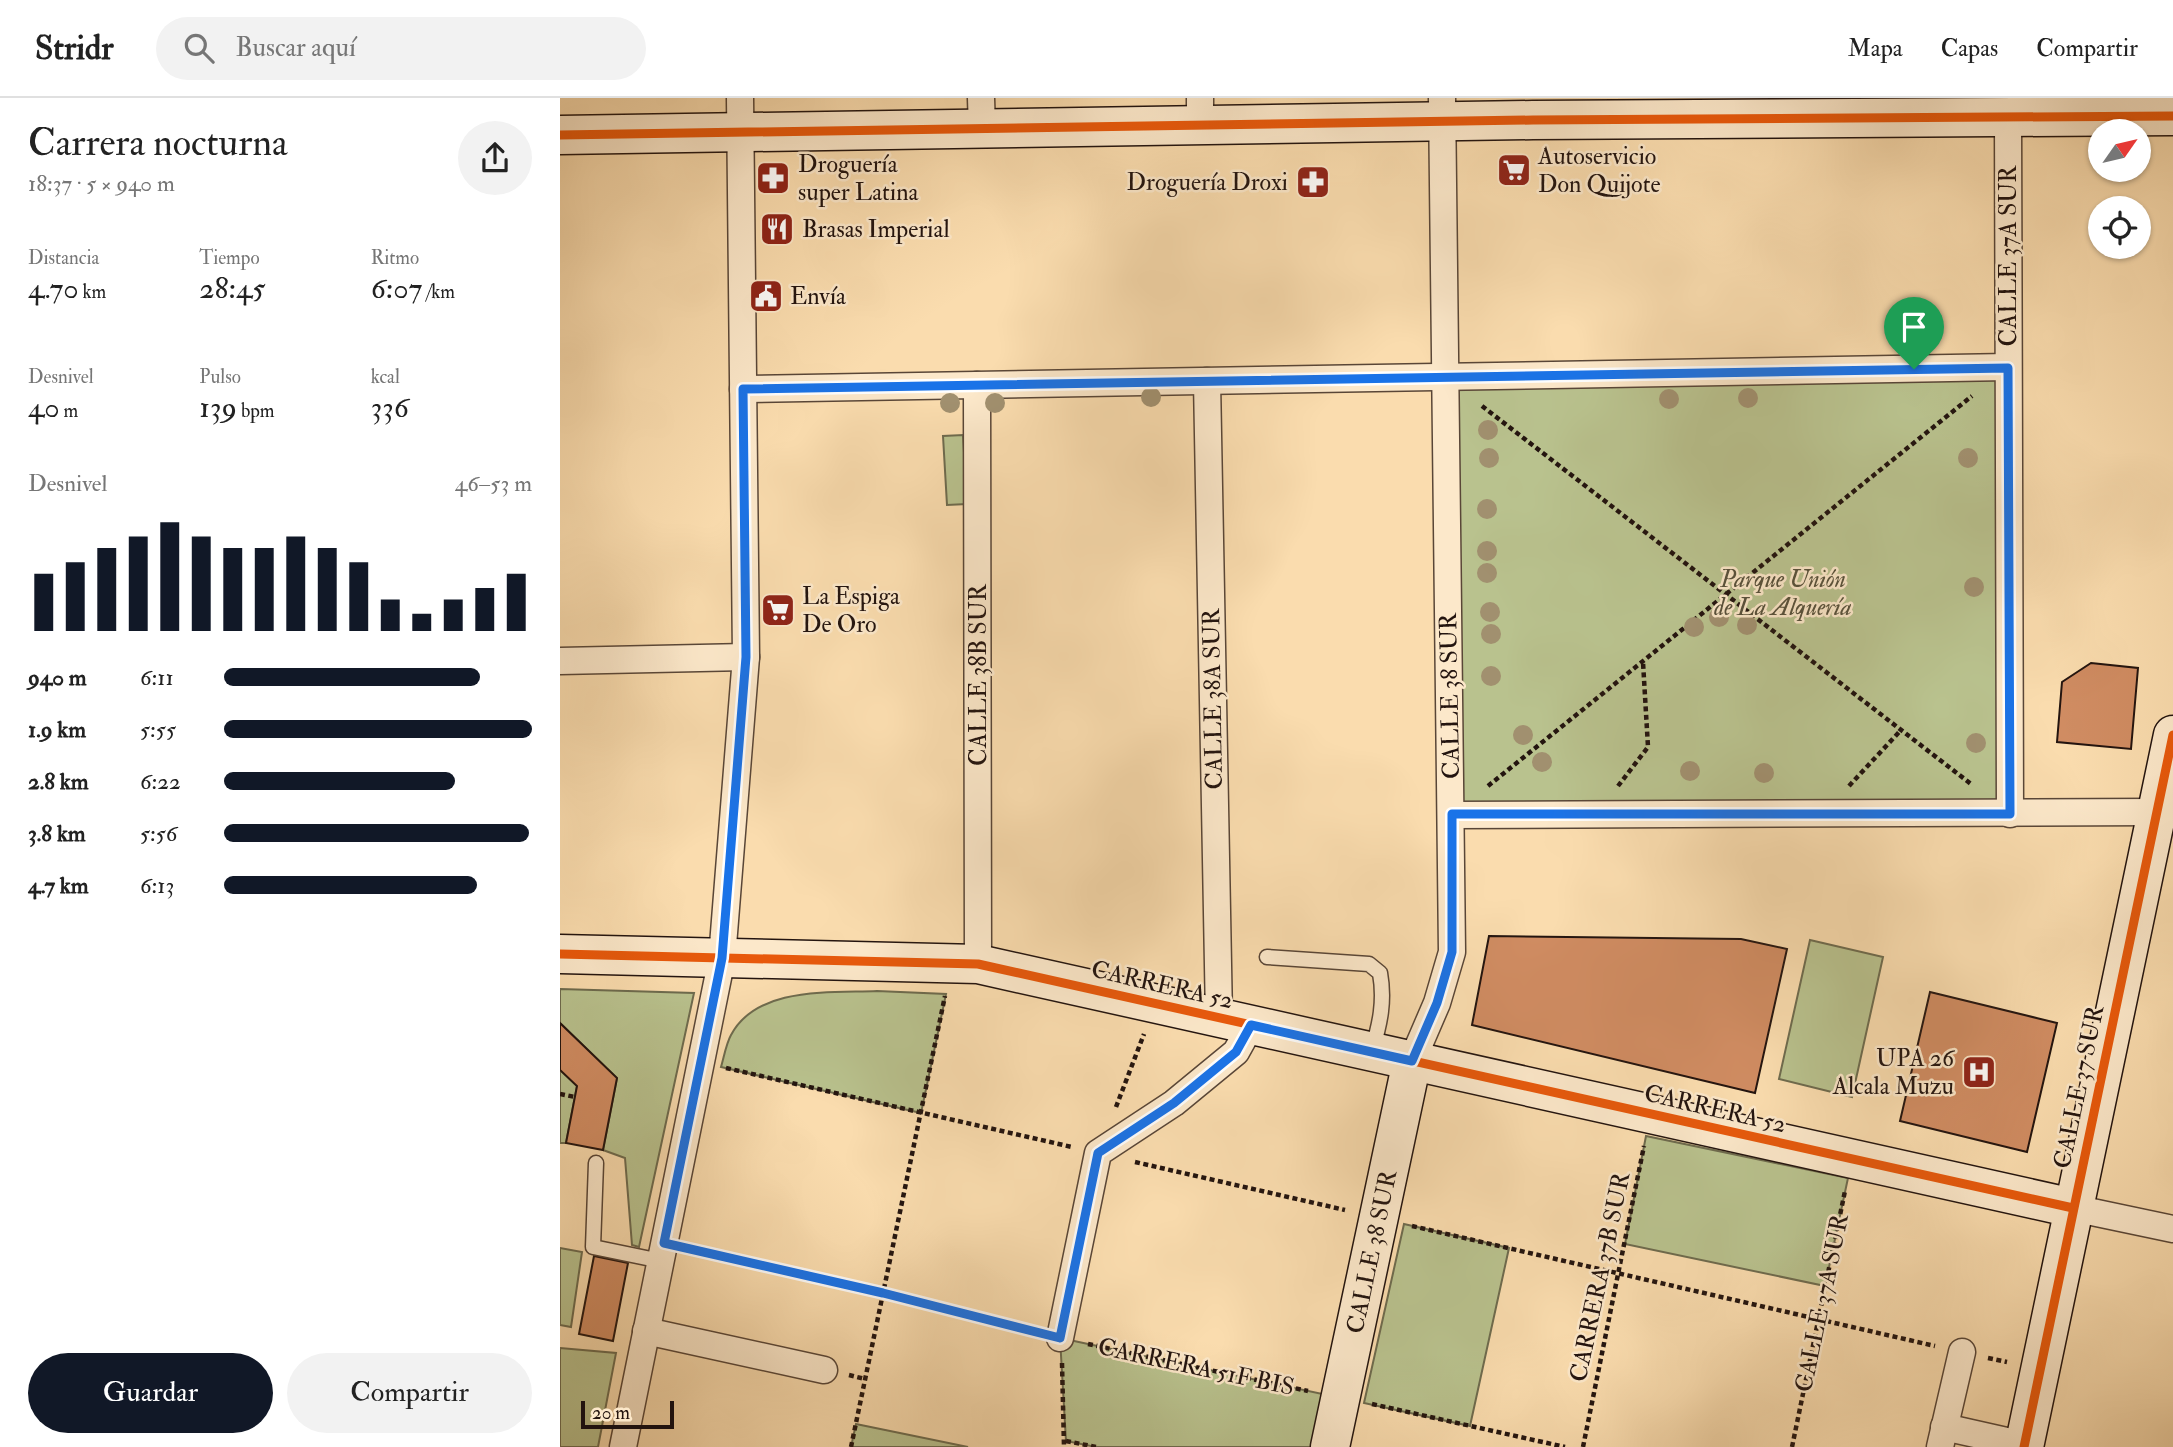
<!DOCTYPE html>
<html lang="es">
<meta charset="utf-8">
<style>
:root{--surface:#fff;--page:#f2f2f2;--text:#222;--muted:#767676;--line:#e0e0e0;--accent:#111827}
body{margin:0;font-family:"IM FELL Double Pica",serif;background:var(--page);color:var(--text);height:100vh;display:flex;flex-direction:column;font-size:26px;white-space:nowrap}
*{box-sizing:border-box;margin:0}
p{font-size:23px;color:var(--muted)}
.icon{flex:none;width:38px;height:38px;fill:none;stroke:currentColor;stroke-width:2;stroke-linecap:round;stroke-linejoin:round}
.map{position:relative;flex:1;overflow:hidden}
.details{display:flex;flex-direction:column;background:var(--surface);width:560px}
.details>*{flex:none}
.needle{width:46px;rotate:56deg}
.controls{position:absolute;left:1528px;top:21px;display:grid;gap:14px}
.controls a{display:grid;place-items:center;width:63px;height:63px;border-radius:50%;background:var(--surface);box-shadow:0 2px 5px #0004;font-size:35px}
.scale{position:absolute;left:21px;bottom:18px;width:93px;box-sizing:border-box;padding-left:7px;border:4px solid #23140f;border-top:0;font-size:19px;line-height:24px;white-space:nowrap;color:#23140f;-webkit-text-stroke:5px #fce8ca;paint-order:stroke}
.pin{position:absolute;display:grid;place-items:center;width:60px;height:60px;color:#fff;margin:-72px -30px;border-radius:50% 50% 50% 0;rotate:-45deg;box-shadow:0 0 7px #0007}
.pin .icon{rotate:45deg}
.round{display:grid;place-items:center;flex:none;width:74px;height:74px;border-radius:37px;background:var(--page)}
.head{display:flex;align-items:center;justify-content:space-between;height:119px;padding:0 28px}
h1{font-size:38px;font-weight:600;line-height:52px}
.stats{display:grid;grid-template-columns:repeat(3,1fr);gap:10px;height:119px;padding:7px 28px}
.stats div{display:grid;align-content:center}
.stats b{font-size:30px;font-weight:600}
.stats small{font-size:19px;font-weight:400}
.stats p{font-size:19px}
.chart{height:196px;padding:14px 28px}
.chart p{display:flex;justify-content:space-between}
.chart svg{width:100%;height:126px;margin-top:7px;stroke:var(--accent);stroke-width:6}
.primary-button{display:flex;gap:14px;margin-top:auto;padding:14px 28px}
.primary-button a{flex:1;height:80px;border-radius:42px;background:var(--accent);color:#fff;font-size:28px;font-weight:600;line-height:80px;text-align:center}
.primary-button a+a{background:var(--page);color:var(--text)}
ul{padding:0 28px;list-style:none;font-size:23px}
li{display:grid;grid-template-columns:112px 84px 1fr;align-items:center;height:52px}
li i{height:18px;border-radius:9px;background:var(--accent)}
header{display:flex;align-items:center;gap:42px;box-sizing:border-box;height:98px;padding:0 35px;background:var(--surface);border-bottom:2px solid var(--line)}
header strong{font-size:33px}
nav{display:flex;gap:38px;margin-inline-start:auto;font-size:24px}
.search{width:490px;height:63px;background:var(--page);display:flex;align-items:center;gap:18px;box-sizing:border-box;padding:0 24px;border-radius:38px;color:var(--muted);font-size:26px}
main{display:flex;flex:1;min-height:0}
.map>svg:first-child{display:block}
</style>
<header>
<strong>Stridr</strong>
<div class="search"><svg class="icon" aria-label="search" viewBox="0 0 24 24"><circle cx="10" cy="10" r="6"/><path d="M15 15l6 6"/></svg>Buscar aquí</div>
<nav><a>Mapa</a><a>Capas</a><a>Compartir</a></nav>
</header>
<main>
<section class="details">
<div class="head"><div><h1>Carrera nocturna</h1><p>18:37 · 5 × 940 m</p></div><a class="round"><svg class="icon" aria-label="share" viewBox="0 0 24 24"><path d="M12 15V3M7 8l5-5 5 5M5 13v7h14v-7"/></svg></a></div>
<div class="stats">
<div><p>Distancia</p><b>4.70<small> km</small></b></div>
<div><p>Tiempo</p><b>28:45</b></div>
<div><p>Ritmo</p><b>6:07<small> /km</small></b></div>
</div>
<div class="stats">
<div><p>Desnivel</p><b>40<small> m</small></b></div>
<div><p>Pulso</p><b>139<small> bpm</small></b></div>
<div><p>kcal</p><b>336</b></div>
</div>
<div class="chart"><p><span>Desnivel</span>46–53 m</p>
<svg viewBox="0 0 160 44" preserveAspectRatio="none"><path d="M5 44V24M15 44V20M25 44V15M35 44V11M45 44V6M55 44V11M65 44V15M75 44V15M85 44V11M95 44V15M105 44V20M115 44V33M125 44V38M135 44V33M145 44V29M155 44V24"/></svg>
</div>
<ul>
<li><b>940 m</b>6:11<i style="width:83%"></i></li>
<li><b>1.9 km</b>5:55<i style="width:100%"></i></li>
<li><b>2.8 km</b>6:22<i style="width:75%"></i></li>
<li><b>3.8 km</b>5:56<i style="width:99%"></i></li>
<li><b>4.7 km</b>6:13<i style="width:82%"></i></li>
</ul>
<div class="primary-button"><a>Guardar</a><a>Compartir</a></div>
</section>
<div class="map">
<svg width="1613" height="1349" viewBox="0 0 1613 1349">
<rect width="100%" height="100%" fill="#fadcae"/>
<filter id="stains"><feTurbulence type="fractalNoise" baseFrequency=".00286" numOctaves="4"/><feColorMatrix values="0 0 0 0 .2 0 0 0 0 .09 0 0 0 0 .02 0 0 0 .5 -.17"/></filter>
<radialGradient id="worn" r=".72"><stop offset=".6" stop-color="#630" stop-opacity="0"/><stop offset="1" stop-color="#630" stop-opacity=".3"/></radialGradient>
<g fill="#b9c28e" stroke="#6e6b4e" stroke-width="2">
<path d="M1443 274 1444 712H897L895 287Z"/>
<path d="M403 337 407 406 387 407 383 338Z"/>
<path d="M1250 842 1323 859 1292 999 1219 981Z"/>
<path d="M0 891 134 895 79 1149 72 1147 65 1060 43 1052 57 980 0 925Z"/>
<path d="M317 893 386 896 361 1015 161 969C164 959 166 946 171 937 197 888 270 895 317 893Z"/>
<path d="M0 972 17 988 6 1045H0Z"/>
<path d="M1086 1038 1288 1080 1265 1188 1065 1146Z"/>
<path d="M844 1126 949 1150 910 1328 804 1305Z"/>
<path d="M0 1150 22 1154 11 1229 0 1227Z"/>
<path d="M500 1240 781 1300 770 1349H536L506 1343Z"/>
<path d="M0 1250 56 1255 38 1349H0Z"/>
<path d="M296 1326 408 1349H291Z"/>
</g>
<g fill="#d08c62" stroke="#23140f" stroke-width="2">
<path d="M1531 565 1578 570 1571 651 1497 644 1502 584Z"/>
<path d="M929 838 1181 841 1227 851 1195 995 912 927Z"/>
<path d="M1370 894 1497 925 1467 1054 1340 1023Z"/>
<path d="M0 925 57 980 43 1052 6 1045 17 988 0 972Z"/>
<path d="M34 1158 68 1165 53 1243 19 1236Z"/>
</g>
<g fill="none" stroke-linecap="round" stroke-linejoin="round">
<g stroke="#594637" stroke-width="17">
<g id="lane">
<path d="M707 859 809 866 820 875C825 903 820 926 812 952"/>
<path d="M36 1065 33 1149 101 1163"/>
</g>
</g>
<g stroke="#594637" stroke-width="29">
<g id="street">
<path d="M421 0 422 31"/>
<path d="M640 0V27"/>
<path d="M1448 19 1450 716"/>
<path d="M647 283 659 920"/>
<path d="M417 287 418 866"/>
<path d="M183 291 1448 269"/>
<path d="M0 563 186 559"/>
<path d="M892 717 1597 714"/>
<path d="M852 963 877 905 892 854 882 0"/>
<path d="M1513 1110 1613 1131"/>
<path d="M86 1233 264 1272"/>
<path d="M500 1240 538 1055 614 1005 676 954 691 927"/>
<path d="M1384 1329 1464 1347"/>
<path d="M63 1349 162 860 186 559 180 0"/>
<path d="M1380 1349 1402 1254"/>
</g>
</g>
<g stroke="#23140f" stroke-width="41">
<g id="secondary">
<path d="M0 37 973 22 1613 18"/>
<path d="M0 856 418 866 1513 1110"/>
<path d="M770 1349 852 963"/>
<path d="M1464 1349 1613 637"/>
</g>
</g>
<g stroke="#23140f" stroke-width="4.5" stroke-dasharray="5 3.5" stroke-linecap="butt">
<path d="M922 308 1411 686"/>
<path d="M928 688 1412 298"/>
<path d="M1058 688 1088 649 1083 564"/>
<path d="M1289 688 1341 632"/>
<path d="M166 970 512 1049"/>
<path d="M0 996 15 999"/>
<path d="M556 1009 584 936"/>
<path d="M575 1064 785 1112"/>
<path d="M852 1128 1375 1248"/>
<path d="M129 1151 475 1234"/>
<path d="M528 1246 748 1293"/>
<path d="M1428 1260 1447 1264"/>
<path d="M502 1265 504 1349"/>
<path d="M289 1277 305 1281"/>
<path d="M812 1306 1005 1349"/>
<path d="M506 1343 536 1349"/>
<path d="M291 1349 385 898"/>
<path d="M1023 1349 1084 1048"/>
<path d="M1232 1349 1285 1093"/>
</g>
<use href="#lane" stroke="#fce8ca" stroke-width="14"/>
<use href="#street" stroke="#fce8ca" stroke-width="26"/>
<use href="#secondary" stroke="#fce8ca" stroke-width="38"/>
<g stroke="#fce8ca" stroke-width="13">
<g id="cycleway">
<path d="M0 37 973 22 1613 18"/>
<path d="M0 856 418 866 1513 1110"/>
<path d="M1464 1349 1613 637"/>
</g>
</g>
<use href="#cycleway" stroke="#e8590c" stroke-width="9"/>
</g>
<g fill="#a1906f">
<circle cx="591" cy="299" r="10"/>
<circle cx="1188" cy="300" r="10"/>
<circle cx="1109" cy="301" r="10"/>
<circle cx="390" cy="305" r="10"/>
<circle cx="435" cy="305" r="10"/>
<circle cx="928" cy="332" r="10"/>
<circle cx="929" cy="360" r="10"/>
<circle cx="1408" cy="360" r="10"/>
<circle cx="927" cy="411" r="10"/>
<circle cx="927" cy="453" r="10"/>
<circle cx="927" cy="475" r="10"/>
<circle cx="1414" cy="489" r="10"/>
<circle cx="930" cy="514" r="10"/>
<circle cx="1159" cy="519" r="10"/>
<circle cx="1187" cy="527" r="10"/>
<circle cx="1134" cy="529" r="10"/>
<circle cx="931" cy="536" r="10"/>
<circle cx="931" cy="578" r="10"/>
<circle cx="963" cy="637" r="10"/>
<circle cx="1416" cy="645" r="10"/>
<circle cx="982" cy="664" r="10"/>
<circle cx="1130" cy="673" r="10"/>
<circle cx="1204" cy="675" r="10"/>
</g>
<g fill="none" stroke-linecap="round" stroke-linejoin="round">
<g stroke="#fff" stroke-width="14">
<path id="route" d="M1448 270 1450 716H892V854L877 905 852 963 691 927 676 954 614 1005 538 1055 500 1240 323 1195 104 1145 162 860 186 559 183 291Z"/>
</g>
<use href="#route" stroke="#1a73e8" stroke-width="9"/>
</g>
<defs>
<g id="supermarket-square" transform="scale(1.75)"><rect x="-9" y="-9" width="18" height="18" rx="4" fill="#8f2418" stroke="#fce8ca"/><path d="M-6-5.5h2.5l.6 2H6L4.5 2H-2.5L-4.4-4H-6ZM-1.5 3.2a1.3 1.3 0 1 0 .1 0ZM3 3.2a1.3 1.3 0 1 0 .1 0Z" fill="#fff"/></g>
<g id="pharmacy-square" transform="scale(1.75)"><rect x="-9" y="-9" width="18" height="18" rx="4" fill="#8f2418" stroke="#fce8ca"/><path d="M-2-6h4v4h4v4h-4v4h-4v-4h-4v-4h4Z" fill="#fff"/></g>
<g id="restaurant-square" transform="scale(1.75)"><rect x="-9" y="-9" width="18" height="18" rx="4" fill="#8f2418" stroke="#fce8ca"/><path d="M-5-6h1v4h1v-4h1v4h1v-4h1v5L-1.5 .5V6h-2V.5L-5-1ZM5-6V6H3V1.5H1.5Q1.5-4 5-6Z" fill="#fff"/></g>
<g id="civic-square" transform="scale(1.75)"><rect x="-9" y="-9" width="18" height="18" rx="4" fill="#8f2418" stroke="#fce8ca"/><path d="M-.6-6.5H3V-4.5H.6V-3L4-1V1h2V6H-6V1h2V-1L-.6-3ZM-1.2 2.5V6h2.4V2.5Z" fill="#fff"/></g>
<g id="hospital-square" transform="scale(1.75)"><rect x="-9" y="-9" width="18" height="18" rx="4" fill="#8f2418" stroke="#fce8ca"/><path d="M-5-5h3v3.5h4V-5h3V5h-3V1.5h-4V5h-3Z" fill="#fff"/></g>
</defs>
<g fill-rule="evenodd">
<use href="#supermarket-square" x="954" y="72"/>
<use href="#pharmacy-square" x="213" y="80"/>
<use href="#pharmacy-square" x="753" y="84"/>
<use href="#restaurant-square" x="217" y="131"/>
<use href="#civic-square" x="206" y="198"/>
<use href="#supermarket-square" x="218" y="512"/>
<use href="#hospital-square" x="1419" y="974"/>
</g>
<g text-anchor="middle" dominant-baseline="central" stroke-width="5" stroke-linejoin="round" paint-order="stroke">
<g font-size="24" fill="#23140f" stroke="#fce8ca" text-anchor="start">
<text x="978" y="58">Autoservicio<tspan x="978" dy="28">Don Quijote</tspan></text>
<text x="238" y="66">Droguería<tspan x="238" dy="28">super Latina</tspan></text>
<text x="728" y="84" text-anchor="end">Droguería Droxi</text>
<text x="242" y="131">Brasas Imperial</text>
<text x="230" y="198">Envía</text>
<text x="242" y="498">La Espiga<tspan x="242" dy="28">De Oro</tspan></text>
<text x="1394" y="960" text-anchor="end">UPA 26<tspan x="1394" dy="28">Alcala Muzu</tspan></text>
</g>
<g font-size="24" fill="#23140f" stroke="#fce8ca">
<text transform="translate(1448 158) rotate(-90)">CALLE 37A SUR</text>
<text transform="translate(418 577) rotate(-90)">CALLE 38B SUR</text>
<text transform="translate(890 598) rotate(-91)">CALLE 38 SUR</text>
<text transform="translate(653 601) rotate(-91)">CALLE 38A SUR</text>
<text transform="translate(602 887) rotate(13)">CARRERA 52</text>
<text transform="translate(1519 989) rotate(-78)">CALLE 37 SUR</text>
<text transform="translate(1155 1011) rotate(13)">CARRERA 52</text>
<text transform="translate(812 1154) rotate(-78)">CALLE 38 SUR</text>
<text transform="translate(1040 1179) rotate(-78)">CARRERA 37B SUR</text>
<text transform="translate(1262 1205) rotate(-78)">CALLE 37A SUR</text>
<text transform="translate(636 1269) rotate(12)">CARRERA 51F BIS</text>
</g>
<g font-size="24" font-style="italic" fill="#58513b" stroke="#fce8ca">
<text x="1223" y="481">Parque Unión<tspan x="1223" dy="28">de La Alquería</tspan></text>
</g>
</g>
<rect width="100%" height="100%" filter="url(#stains)"/>
<rect width="100%" height="100%" fill="url(#worn)"/>
</svg>
<div class="controls">
<a><svg class="needle" viewBox="-14 -14 28 28"><path d="M0-13l5 13h-10z" fill="#e53935"/><path d="M0 13l5-13h-10z" fill="#767676"/></svg></a>
<a><svg class="icon" aria-label="locate" viewBox="0 0 24 24"><circle cx="12" cy="12" r="6"/><path d="M12 2v4M12 18v4M2 12h4M18 12h4"/></svg></a>
</div>
<div class="scale">20 m</div>
<div class="pin" style="left:1354px;top:271px;background:#1e9e55"><svg class="icon" aria-label="arrive" viewBox="0 0 24 24"><path d="M6 21V4h12l-3 4 3 4H6"/></svg></div>
</div>
</main>
